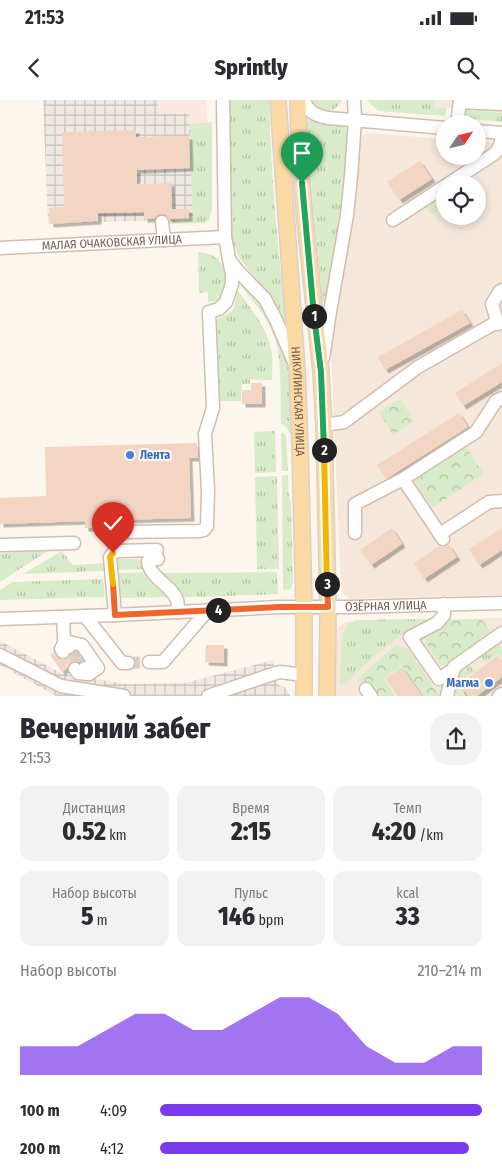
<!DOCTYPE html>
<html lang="ru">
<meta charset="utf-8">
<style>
:root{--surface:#fff;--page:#f2f2f3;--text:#2b2b33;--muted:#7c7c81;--accent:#7c3aed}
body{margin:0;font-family:"Fira Sans Condensed",sans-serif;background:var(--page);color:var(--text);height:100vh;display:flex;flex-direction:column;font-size:19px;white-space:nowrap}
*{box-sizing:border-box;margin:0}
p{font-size:16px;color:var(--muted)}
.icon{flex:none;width:28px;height:28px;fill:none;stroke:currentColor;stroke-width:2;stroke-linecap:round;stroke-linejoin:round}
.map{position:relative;height:596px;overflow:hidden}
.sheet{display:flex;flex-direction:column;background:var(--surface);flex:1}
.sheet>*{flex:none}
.needle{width:32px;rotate:55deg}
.tools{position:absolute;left:436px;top:15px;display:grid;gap:10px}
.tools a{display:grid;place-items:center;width:50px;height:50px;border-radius:50%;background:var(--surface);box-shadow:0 2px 8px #0003;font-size:25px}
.pin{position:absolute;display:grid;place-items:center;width:42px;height:42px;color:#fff;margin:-51px -21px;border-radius:50% 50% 50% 0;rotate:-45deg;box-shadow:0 0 5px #0007}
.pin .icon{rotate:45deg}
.km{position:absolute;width:25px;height:25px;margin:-12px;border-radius:50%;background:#222;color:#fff;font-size:14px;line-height:25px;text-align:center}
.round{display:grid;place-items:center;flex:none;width:52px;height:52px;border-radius:20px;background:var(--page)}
.headline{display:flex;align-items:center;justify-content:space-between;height:85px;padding:0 20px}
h1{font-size:28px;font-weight:800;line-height:38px}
.metrics{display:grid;grid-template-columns:repeat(3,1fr);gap:8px;height:85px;padding:5px 20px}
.metrics div{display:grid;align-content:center;border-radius:12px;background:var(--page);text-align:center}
.metrics b{font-size:25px;font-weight:800}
.metrics small{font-size:14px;font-weight:400}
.metrics p{font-size:14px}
.chart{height:140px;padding:10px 20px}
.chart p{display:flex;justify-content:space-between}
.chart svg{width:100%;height:90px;margin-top:5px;fill:var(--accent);opacity:.7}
ul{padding:0 20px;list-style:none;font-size:16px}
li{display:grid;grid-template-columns:80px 60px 1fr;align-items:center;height:38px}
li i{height:12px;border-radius:6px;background:var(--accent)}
.status{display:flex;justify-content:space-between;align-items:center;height:35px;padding:0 25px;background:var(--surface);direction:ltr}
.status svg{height:14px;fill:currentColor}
header{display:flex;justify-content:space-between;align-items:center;height:65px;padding:0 20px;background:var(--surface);font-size:22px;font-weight:800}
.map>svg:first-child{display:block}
</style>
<div class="status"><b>21:53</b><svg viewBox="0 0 49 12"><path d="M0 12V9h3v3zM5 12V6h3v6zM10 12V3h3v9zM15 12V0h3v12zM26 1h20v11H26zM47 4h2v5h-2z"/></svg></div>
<header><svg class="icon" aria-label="back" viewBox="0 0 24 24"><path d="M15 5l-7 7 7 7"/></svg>Sprintly<svg class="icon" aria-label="search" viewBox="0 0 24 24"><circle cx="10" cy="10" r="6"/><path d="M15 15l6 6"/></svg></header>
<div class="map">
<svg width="502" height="596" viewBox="0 0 502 596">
<defs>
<pattern id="industrial-grid" width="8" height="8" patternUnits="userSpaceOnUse" patternTransform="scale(1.25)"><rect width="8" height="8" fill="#efe9e4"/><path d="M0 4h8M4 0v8" fill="none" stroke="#c7c0bb"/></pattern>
<pattern id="grass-tufts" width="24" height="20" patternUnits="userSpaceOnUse" patternTransform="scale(1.25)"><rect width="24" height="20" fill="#d8ecc9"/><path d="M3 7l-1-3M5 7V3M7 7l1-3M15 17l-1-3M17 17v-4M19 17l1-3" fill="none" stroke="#b4c2a5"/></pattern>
<pattern id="forest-crowns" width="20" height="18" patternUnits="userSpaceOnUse" patternTransform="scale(1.25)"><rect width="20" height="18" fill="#d8ecc9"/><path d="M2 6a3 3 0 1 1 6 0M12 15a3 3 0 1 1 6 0" fill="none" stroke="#b4c2a5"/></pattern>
<filter id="shadow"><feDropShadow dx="3.5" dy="3.5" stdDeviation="0" flood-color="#0004"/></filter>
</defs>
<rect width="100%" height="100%" fill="#fdf6ec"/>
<g fill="#f5e8da" fill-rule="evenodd">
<path d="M387 0H502V13L387 3Z"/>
<path d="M369 33 445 39V56H478V41L502 43V495L351 499 345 496 341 489 331 250 333 216 355 98 359 41 363 35ZM445 84H478V116H445Z"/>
<path d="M502 518V596H334L335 536 336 530 346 522Z"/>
</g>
<path fill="#fde8e0" d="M157 0H206L207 23 189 24 188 13 157 14Z"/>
<g fill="url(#industrial-grid)">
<path d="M43 0H157L158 14 189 13 194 119 48 124Z"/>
<path d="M0 541 63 574 126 584 184 583 273 560 278 585 285 587 290 596H56L0 565Z"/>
</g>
<g fill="url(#grass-tufts)">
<path d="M229 0H269C271 73 277 146 286 218L285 221H284L274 203 240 159 235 149 232 138 231 101Z"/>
<path d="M312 0H342C334 15 318 17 312 0Z"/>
<path d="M367 0H435L434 7 447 8 445 16 378 11Z"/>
<path d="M459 9 502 13V22L458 18Z"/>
<path d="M310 19 347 24 344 95 326 202 325 203 322 200 314 119 307 22Z"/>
<path d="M212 22V109L209 120 204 123 163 124V120L193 119 189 24Z"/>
<path d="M198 152C217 153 228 165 225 184L229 185 221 201 208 202V192L199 193Z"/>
<path d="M246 184 250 185 286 243 291 290 293 337 285 326 281 324C280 299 283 253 272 231 265 214 252 200 241 186Z"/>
<path d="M236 188C251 209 269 229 272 256 273 264 272 272 272 280L250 279V284H242L241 301H221L215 294 216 220C237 210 234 211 236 188Z"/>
<path d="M275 331 276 372 255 373 254 332Z"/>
<path d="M281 333H284L286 337 288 371H282Z"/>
<path d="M288 375 289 399 291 402 293 483 291 489 283 490 282 376Z"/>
<path d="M277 376 279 469H257L255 377Z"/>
<path d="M49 450 0 482V453Z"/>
<path d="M62 451 73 465 104 463V471L23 474Z"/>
<path d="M118 459H139L148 469 118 470Z"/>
<path d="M151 472 170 497 120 498 119 473Z"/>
<path d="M277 472 278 494 202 497H180L158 473Z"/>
<path d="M103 479 105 497 0 500V490L13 482Z"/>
<path d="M429 519 398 537 370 560 344 585H340L342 535 347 525 356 520Z"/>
<path d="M495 541 502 550V557L501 558 497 554 485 563 478 553Z"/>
<path d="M467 562 474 571 456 586 462 595 464 593 466 596H452L457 570Z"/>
</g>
<g fill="url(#forest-crowns)">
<path d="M445 95V106L431 115 426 107Z"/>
<path d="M400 299 414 321 393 335 379 312Z"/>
<path d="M465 346 484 374 432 408 414 380Z"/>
<path d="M482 519 492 534 441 567 423 538 441 528 448 520Z"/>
<path d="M396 545 409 550 440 596H424L402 566 384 579 395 596H375L367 585 356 582 364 573Z"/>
</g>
<g fill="#f3d5c3" filter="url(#shadow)">
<path d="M136 30V37L189 36 190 68 137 70V84L171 83 172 109H189V118L169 119 166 115 162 114 158 115 154 119H144V112L98 113V121L50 124 49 108 64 107 62 32Z"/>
<path d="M420 61 432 79 399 100 387 82Z"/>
<path d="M462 210 470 223 385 270 378 257Z"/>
<path d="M502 263V282L463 306 455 293Z"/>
<path d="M251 283H262V304H242V290H251Z"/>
<path d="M459 313 468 327 386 379 377 365Z"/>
<path d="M197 343 198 358H189L191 418 117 420V425L115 427 85 428V421L0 424V398L46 396 45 347Z"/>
<path d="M392 428 402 444 371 465 360 450Z"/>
<path d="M502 428V450L479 465 469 449Z"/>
<path d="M449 445 457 457 424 479 414 463 439 446 444 447Z"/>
<path d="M206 545H224V563L205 562Z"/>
<path d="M54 552 59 559 63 560 68 558 70 555 75 552H77L83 560 79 562 75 561 71 562 67 568 62 572 50 555Z"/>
<path d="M497 556 502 562V577L477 596H468L465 591 463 593 458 586Z"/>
<path d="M402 567 422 596H398L386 579Z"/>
</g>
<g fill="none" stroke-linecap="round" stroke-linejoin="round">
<g stroke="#dcd0c4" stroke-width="12" stroke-dasharray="12 6" stroke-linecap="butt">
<path d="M73 552 85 568"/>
<path d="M128 563 149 562"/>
</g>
<g stroke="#d1beb0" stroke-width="15">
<g id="minor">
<path d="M223 0 225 137 229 159 237 170 265 199 276 220 294 262"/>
<path d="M303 0C310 13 314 15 328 18L445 28"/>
<path d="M460 2 502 4"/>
<path d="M457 24 460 0"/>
<path d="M478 31 502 33"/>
<path d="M448 84 494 54C501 48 501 42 502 33"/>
<path d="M393 120 445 86"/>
<path d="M162 122 164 140"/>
<path id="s1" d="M0 148 225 137"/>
<path d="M323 258 330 212 347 115 351 76 355 20 354 0"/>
<path d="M324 325 344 322 418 267 495 223 498 224 492 204 500 191 502 190"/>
<path d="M403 379 476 332 496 301 502 298"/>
<path d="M121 432 199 431 204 430 207 426 208 391 205 334 213 308 209 212 219 209 226 202 232 184V174L229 159"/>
<path d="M355 433V404L403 379 443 439"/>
<path d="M440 434 489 402 502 401"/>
<path d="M0 445 74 443"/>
<path d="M158 459H150L148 461C149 477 173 487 177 500 178 503 178 509 178 512"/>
<path d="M444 504V515L437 523 410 537 439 579 454 569"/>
<path d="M115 515 110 457 113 453 118 451 157 450"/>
<path d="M85 516 122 563H128"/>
<path d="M63 517 64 539 69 547"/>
<path id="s2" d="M0 519 115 515 280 507H351L502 503"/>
<path d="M63 552 61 549 65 541 82 545 98 568 89 574 85 568"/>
<path d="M0 555 61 586 124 596"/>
<path d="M149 562H163L208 510"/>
<path d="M75 569 78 573 89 574"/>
<path d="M366 589 371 596"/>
<path d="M208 596 276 573 280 572 303 575"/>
<path d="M447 596 454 567 502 533"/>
<path d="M499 596 502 594"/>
</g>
</g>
<g stroke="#dad1cd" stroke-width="18">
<g id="major">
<path id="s3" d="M278 0 297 270 300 346 304 507V596"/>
<path d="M298 0 299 45 305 121 321 272 324 325 328 507 327 596"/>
</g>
</g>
<use href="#minor" stroke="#fff" stroke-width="12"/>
<use href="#major" stroke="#fbd9a5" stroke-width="15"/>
</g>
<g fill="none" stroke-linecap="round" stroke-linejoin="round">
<g stroke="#fff" stroke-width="10">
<path id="split-1" d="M302 83 314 216"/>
</g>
<g stroke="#fff" stroke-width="10">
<path id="split-2" d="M314 216 321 272 324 350"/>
</g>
<g stroke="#fff" stroke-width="10">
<path id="split-3" d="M324 350 327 484"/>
</g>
<g stroke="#fff" stroke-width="10">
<path id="split-4" d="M218 510 280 507H328L327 484"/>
</g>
<g stroke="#fff" stroke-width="10">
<path id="split-5" d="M113 484 115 515 218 510"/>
</g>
<g stroke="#fff" stroke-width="10">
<path id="split-6" d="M113 484 110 457 113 453"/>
</g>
<use href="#split-1" stroke="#22a559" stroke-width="6"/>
<use href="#split-2" stroke="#22a559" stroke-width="6"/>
<use href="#split-3" stroke="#f5b400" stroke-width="6"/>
<use href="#split-4" stroke="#f0652b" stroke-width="6"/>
<use href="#split-5" stroke="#f0652b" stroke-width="6"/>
<use href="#split-6" stroke="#f5b400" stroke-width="6"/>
</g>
<g fill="#3f7fe0" stroke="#fffaf3" stroke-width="2">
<circle cx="130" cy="355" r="5"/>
<circle cx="489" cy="583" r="5"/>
</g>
<g text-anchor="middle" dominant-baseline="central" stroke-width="4" stroke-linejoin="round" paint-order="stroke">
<g font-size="12" fill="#7a5c4d" stroke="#fffaf3">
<text stroke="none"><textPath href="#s1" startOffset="112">МАЛАЯ ОЧАКОВСКАЯ УЛИЦА</textPath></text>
<text stroke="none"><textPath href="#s3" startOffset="302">НИКУЛИНСКАЯ УЛИЦА</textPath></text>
<text stroke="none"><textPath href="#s2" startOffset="386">ОЗЁРНАЯ УЛИЦА</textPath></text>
</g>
<g font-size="12" font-weight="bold" fill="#366cbe" stroke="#fffaf3" text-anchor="start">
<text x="140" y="355">Лента</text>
<text x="479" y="583" text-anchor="end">Магма</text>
</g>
</g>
</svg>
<div class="tools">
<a><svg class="needle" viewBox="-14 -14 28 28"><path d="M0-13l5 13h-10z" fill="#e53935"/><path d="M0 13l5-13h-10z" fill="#7c7c81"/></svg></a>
<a><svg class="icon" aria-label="locate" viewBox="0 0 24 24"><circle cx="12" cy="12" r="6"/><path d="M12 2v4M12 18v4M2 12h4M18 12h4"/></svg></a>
</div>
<div class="pin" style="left:302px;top:83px;background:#1e9e55"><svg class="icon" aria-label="arrive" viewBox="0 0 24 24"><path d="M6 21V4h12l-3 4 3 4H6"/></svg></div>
<div class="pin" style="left:113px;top:453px;background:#d93025"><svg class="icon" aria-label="check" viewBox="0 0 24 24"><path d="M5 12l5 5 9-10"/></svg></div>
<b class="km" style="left:314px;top:216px">1</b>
<b class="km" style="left:324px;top:350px">2</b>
<b class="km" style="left:327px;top:484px">3</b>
<b class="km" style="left:218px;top:510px">4</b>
</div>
<section class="sheet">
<div class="headline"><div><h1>Вечерний забег</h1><p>21:53</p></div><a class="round"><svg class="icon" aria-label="share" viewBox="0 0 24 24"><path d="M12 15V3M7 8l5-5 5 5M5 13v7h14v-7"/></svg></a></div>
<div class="metrics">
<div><p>Дистанция</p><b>0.52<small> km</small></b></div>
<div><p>Время</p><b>2:15</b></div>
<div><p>Темп</p><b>4:20<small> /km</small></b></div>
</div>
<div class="metrics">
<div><p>Набор высоты</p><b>5<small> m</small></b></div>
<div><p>Пульс</p><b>146<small> bpm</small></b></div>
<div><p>kcal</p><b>33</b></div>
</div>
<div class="chart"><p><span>Набор высоты</span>210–214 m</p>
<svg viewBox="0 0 160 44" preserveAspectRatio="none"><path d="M0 44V30L10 30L20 30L30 22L40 14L50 14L60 22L70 22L80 14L90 6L100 6L110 14L120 30L130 38L140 38L150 30L160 30V44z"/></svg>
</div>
<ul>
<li><b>100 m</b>4:09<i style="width:100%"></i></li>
<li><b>200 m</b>4:12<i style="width:96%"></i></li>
</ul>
</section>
